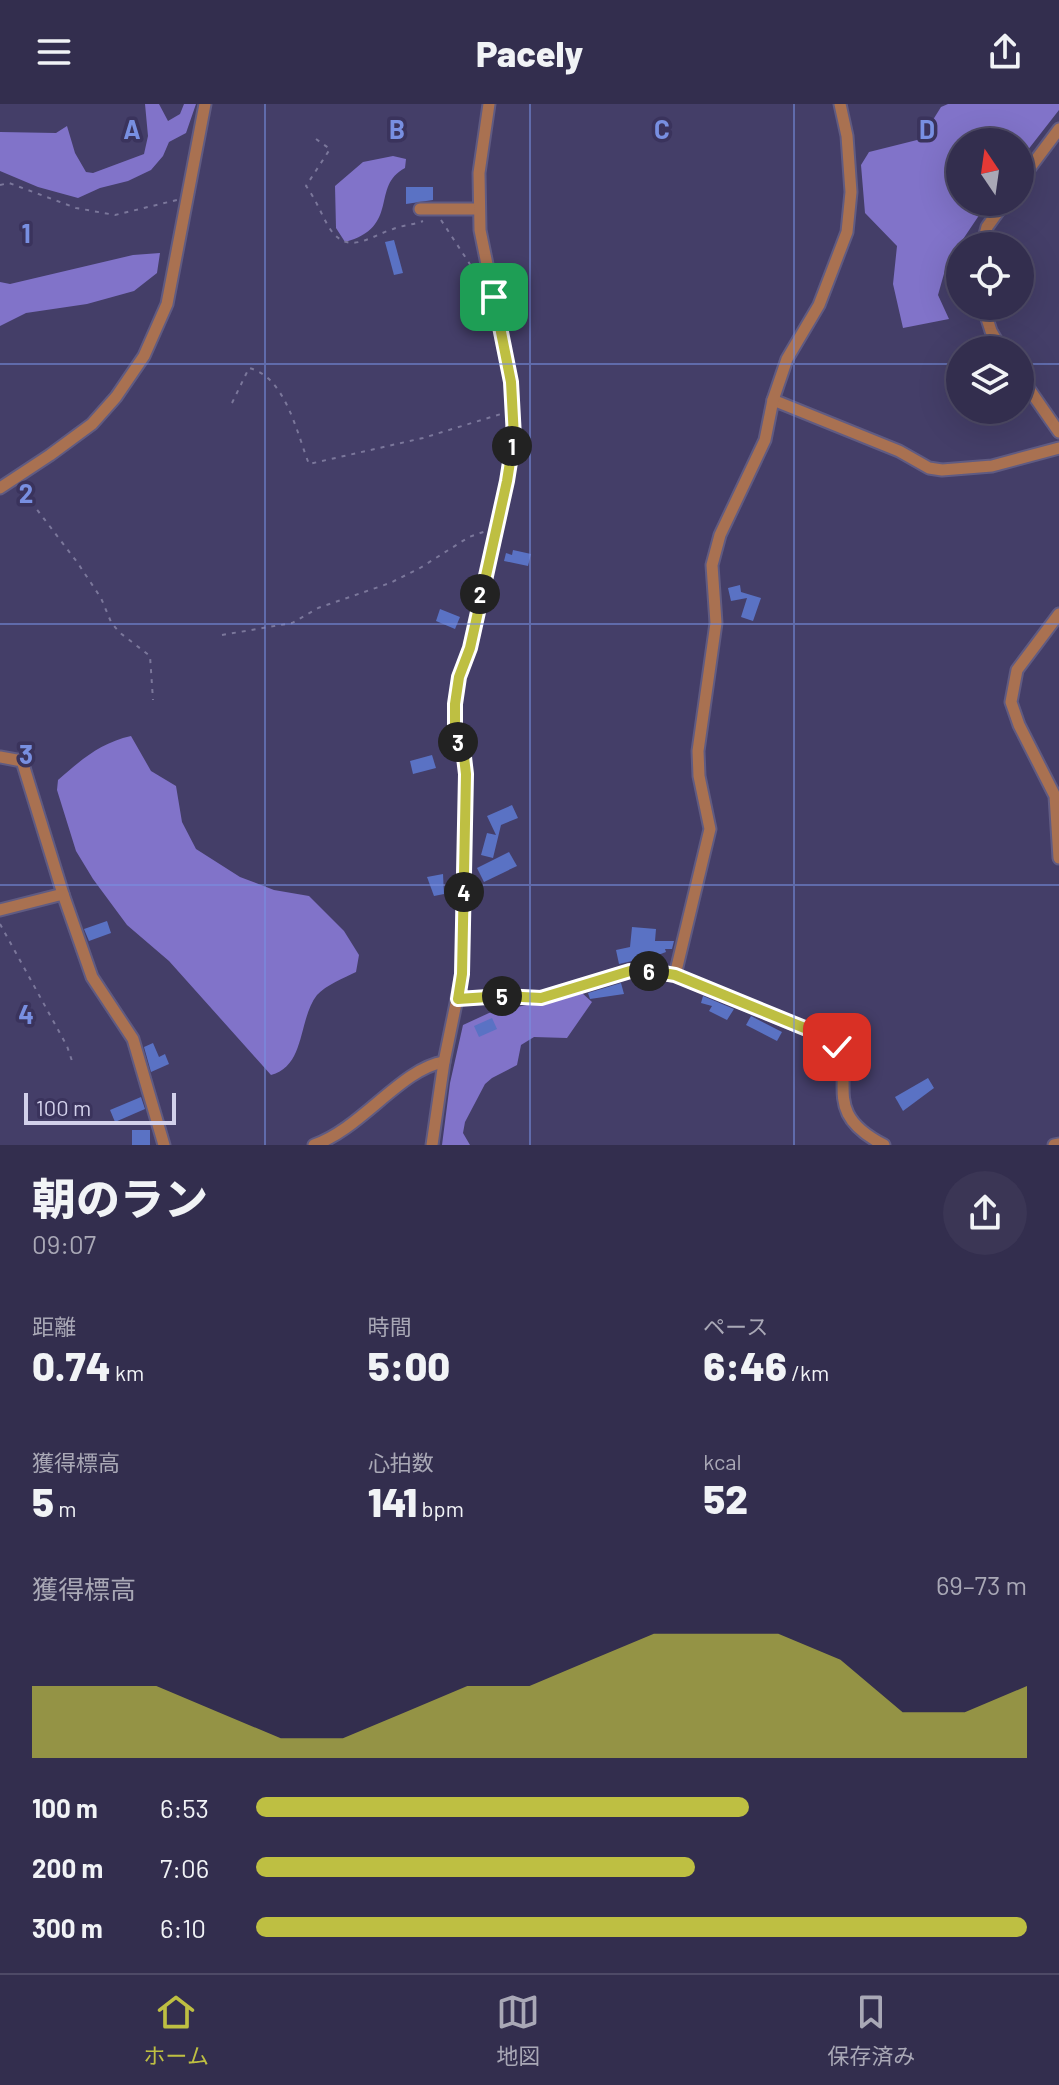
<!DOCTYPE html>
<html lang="ja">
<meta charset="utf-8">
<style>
:root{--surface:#332e4e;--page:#3b3655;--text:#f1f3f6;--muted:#a9a8b6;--line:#4e4a66;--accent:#bebf42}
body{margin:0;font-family:Barlow,"Noto Sans JP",sans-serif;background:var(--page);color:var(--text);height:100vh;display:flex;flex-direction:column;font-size:30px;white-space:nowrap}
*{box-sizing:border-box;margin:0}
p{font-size:26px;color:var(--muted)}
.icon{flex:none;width:44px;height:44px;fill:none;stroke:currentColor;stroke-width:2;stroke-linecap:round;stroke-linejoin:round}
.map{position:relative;height:1041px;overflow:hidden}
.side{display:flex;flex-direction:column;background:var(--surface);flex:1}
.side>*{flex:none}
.needle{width:52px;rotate:347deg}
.tools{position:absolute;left:946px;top:24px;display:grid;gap:16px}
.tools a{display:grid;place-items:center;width:88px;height:88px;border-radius:50%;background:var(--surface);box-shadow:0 8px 32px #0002,0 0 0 2px var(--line);font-size:40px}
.scale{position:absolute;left:24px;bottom:20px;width:152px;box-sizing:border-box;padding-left:8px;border:4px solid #d2d0ea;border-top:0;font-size:22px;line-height:28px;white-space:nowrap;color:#d2d0ea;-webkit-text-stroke:6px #3a335c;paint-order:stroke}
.pin{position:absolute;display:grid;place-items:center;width:68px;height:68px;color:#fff;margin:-34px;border-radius:16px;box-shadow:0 4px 12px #0006}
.km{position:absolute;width:40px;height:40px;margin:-20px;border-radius:50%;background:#222;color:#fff;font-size:22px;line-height:40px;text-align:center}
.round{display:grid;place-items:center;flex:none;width:84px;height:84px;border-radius:42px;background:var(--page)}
.overview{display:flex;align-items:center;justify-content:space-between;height:136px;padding:0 32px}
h1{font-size:44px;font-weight:800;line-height:60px}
.figures{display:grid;grid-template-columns:repeat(3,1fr);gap:12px;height:136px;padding:8px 32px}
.figures div{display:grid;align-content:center}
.figures b{font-size:40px;font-weight:800}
.figures small{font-size:22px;font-weight:400}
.figures p{font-size:22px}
.chart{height:224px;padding:16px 32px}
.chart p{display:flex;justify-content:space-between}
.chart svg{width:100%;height:144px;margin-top:8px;fill:var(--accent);opacity:.7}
ul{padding:0 32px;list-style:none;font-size:26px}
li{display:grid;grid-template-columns:128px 96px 1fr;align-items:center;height:60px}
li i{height:20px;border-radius:10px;background:var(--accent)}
header{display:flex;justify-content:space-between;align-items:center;height:104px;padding:0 32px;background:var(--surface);font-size:36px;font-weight:800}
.dock{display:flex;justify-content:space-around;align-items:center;height:112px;border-top:2px solid var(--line);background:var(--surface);font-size:22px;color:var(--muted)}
.dock a{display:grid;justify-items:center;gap:4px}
.dock .selected{color:var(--accent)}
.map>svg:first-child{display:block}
</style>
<header><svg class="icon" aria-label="menu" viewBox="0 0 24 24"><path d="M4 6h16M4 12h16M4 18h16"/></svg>Pacely<svg class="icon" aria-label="share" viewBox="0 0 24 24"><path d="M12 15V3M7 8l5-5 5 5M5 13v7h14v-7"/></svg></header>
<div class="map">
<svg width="1059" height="1041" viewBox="0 0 1059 1041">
<rect width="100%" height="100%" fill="#443e68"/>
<g fill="#8173c9">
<path d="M145 0H159L168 17 180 10 184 0H196L186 29 169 38 163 52 151 66 128 77 100 84 78 94 38 83 0 67V28L56 29 67 22 75 49 86 68 93 69 144 50 148 32Z"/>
<path d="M948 0H1059V6L1020 56V38H960V98H988L947 159 938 191 949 215 903 224 893 180 897 142 865 109 861 61 869 48 921 35 941 3Z"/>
<path d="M393 52 406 55 405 64C370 82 401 123 345 138L336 124 335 82 363 58Z"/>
<path d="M160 149 157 169 134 187 87 200 26 209 0 222V178L10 180 133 151Z"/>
<path d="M131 632 151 667 176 682 182 718 196 745 240 773 274 786 309 792 344 827 359 851 356 868C344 874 326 881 317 891 298 915 306 962 271 971L169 857 127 821 93 775 76 747 57 686 58 676C81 656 100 639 131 632Z"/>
<path d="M582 889 592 898 567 934 534 933 521 941 517 961 492 974 485 980 465 1018 463 1029 470 1041H442L450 979 463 921 489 909Z"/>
</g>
<g fill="#5a72c4">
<path d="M406 83H433V96L406 100Z"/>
<path d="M394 136 403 169 394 171 385 138Z"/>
<path d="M513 446 531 450 528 462 504 457 506 449 512 451Z"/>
<path d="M740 481 741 488 761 494 753 517 741 513 747 494 731 497 728 484Z"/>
<path d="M440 505 460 513 455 525 436 517Z"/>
<path d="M432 651 436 664 413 670 410 657Z"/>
<path d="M512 701 518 714 501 721 493 754 481 751 487 729 496 731 487 712Z"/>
<path d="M509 748 517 762 484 778 477 764Z"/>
<path d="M443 770 444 790 434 792 427 773Z"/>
<path d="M107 817 111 829 89 837 84 825Z"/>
<path d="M632 823 656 825 655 837H674L672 845H665L666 848 658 851 619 860 616 846 630 843Z"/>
<path d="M621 879 624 890 590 895 588 889Z"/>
<path d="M703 892 734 905 727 916 709 907 712 902 701 899Z"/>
<path d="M751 912 782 928 777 937 746 921Z"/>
<path d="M492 914 497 925 479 933 474 922Z"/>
<path d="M153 939 159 953 165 950 169 960 151 968 144 943Z"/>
<path d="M928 974 934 984 903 1007 895 993Z"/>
<path d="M141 993 145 1005 115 1018 110 1006Z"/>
<rect x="132" y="1026" width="18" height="15"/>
</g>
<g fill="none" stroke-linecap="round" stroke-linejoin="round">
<g stroke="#605b82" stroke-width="15">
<g id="minor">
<path d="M1020 77 1059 25"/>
<path d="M420 105H479"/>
<path d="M982 142 987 123 1005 98"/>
<path d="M983 202 991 227 1002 246"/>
<path d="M1020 272 1059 328"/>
<path d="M773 296 899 347 929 364 942 366 992 362 1059 344"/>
<path d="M0 384 50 351 92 320 116 293 144 252 167 200 205 0"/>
<path d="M1059 510 1017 566 1011 598 1019 621 1055 692 1059 754"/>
<path d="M0 653 22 657 63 790"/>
<path d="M0 806 63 790 92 873 133 935 164 1041"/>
<path d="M675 871 710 725 699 672 698 647 716 519 712 461 720 431 765 336 773 296 787 255 819 201 847 128 851 88 847 32 840 0"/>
<path d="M458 895 503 892 541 894 630 867H651L675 871 830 935C863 972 814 1005 884 1041"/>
<path d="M314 1041C361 1025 402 964 444 958"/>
<path d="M432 1041 444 958 462 870 466 670 464 653 455 630V600L459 573 470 544 507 377 514 333 511 278 480 126 479 69 489 0"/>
<path d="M1054 1041 1059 1040"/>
</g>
</g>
<g stroke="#7b779b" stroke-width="2" stroke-dasharray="4 6" stroke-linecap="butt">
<path d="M316 35 330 45 306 82C315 94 320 107 327 120 346 154 368 133 393 125 403 121 413 121 423 117"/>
<path d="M0 81 9 79 76 104 115 111 177 96"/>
<path d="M441 116 477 171"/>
<path d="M232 299 249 264C286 273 297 330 309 360L423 334 501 310"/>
<path d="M19 382 77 458 101 494 111 518 119 528 150 552 153 596"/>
<path d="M222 531 292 519 318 504 390 479 420 464 469 433 486 427"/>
<path d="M0 820 67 942 72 957"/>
</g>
<use href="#minor" stroke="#a97151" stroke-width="11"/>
</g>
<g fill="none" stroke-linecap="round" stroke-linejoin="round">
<g stroke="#fff" stroke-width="16">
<path id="route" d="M494 193 511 278 514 333 507 377 470 544 459 573 455 600V630L464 653 466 670 462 870 458 895 503 892 541 894 630 867H651L675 871 829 934 837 943"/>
</g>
<use href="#route" stroke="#bebf42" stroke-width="10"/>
</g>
<path fill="none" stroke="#788fe1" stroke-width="2" stroke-opacity="0.55" d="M265 0V1041M530 0V1041M794 0V1041M0 260H960M1020 260H1059M0 520H1059M0 781H1059"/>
<g font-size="26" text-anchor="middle" font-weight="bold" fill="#788fe1" stroke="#3a335c" stroke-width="7" stroke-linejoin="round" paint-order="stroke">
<text x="132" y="35">A</text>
<text x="397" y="35">B</text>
<text x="662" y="35">C</text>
<text x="927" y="35">D</text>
<text x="26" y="139">1</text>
<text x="26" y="399">2</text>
<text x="26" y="660">3</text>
<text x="26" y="920">4</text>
</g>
</svg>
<div class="tools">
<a><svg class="needle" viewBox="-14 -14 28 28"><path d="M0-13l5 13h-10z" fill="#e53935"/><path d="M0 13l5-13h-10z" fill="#a9a8b6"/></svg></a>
<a><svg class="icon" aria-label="locate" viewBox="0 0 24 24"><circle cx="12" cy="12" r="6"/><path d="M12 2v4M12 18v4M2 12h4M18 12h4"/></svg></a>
<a><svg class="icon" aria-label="layers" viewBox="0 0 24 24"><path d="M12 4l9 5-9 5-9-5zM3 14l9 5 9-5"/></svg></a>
</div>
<div class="scale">100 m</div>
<div class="pin" style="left:494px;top:193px;background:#1e9e55"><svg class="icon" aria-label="arrive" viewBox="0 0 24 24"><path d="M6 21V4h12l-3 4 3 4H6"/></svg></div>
<div class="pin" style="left:837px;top:943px;background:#d93025"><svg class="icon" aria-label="check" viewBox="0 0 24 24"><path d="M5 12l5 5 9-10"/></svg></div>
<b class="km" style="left:512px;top:342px">1</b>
<b class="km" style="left:480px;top:490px">2</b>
<b class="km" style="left:458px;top:638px">3</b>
<b class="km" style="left:464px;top:788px">4</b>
<b class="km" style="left:502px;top:892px">5</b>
<b class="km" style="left:649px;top:867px">6</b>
</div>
<section class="side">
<div class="overview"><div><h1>朝のラン</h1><p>09:07</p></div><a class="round"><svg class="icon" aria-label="share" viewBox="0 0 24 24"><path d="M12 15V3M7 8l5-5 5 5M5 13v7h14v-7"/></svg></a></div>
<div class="figures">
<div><p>距離</p><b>0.74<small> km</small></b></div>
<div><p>時間</p><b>5:00</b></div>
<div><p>ペース</p><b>6:46<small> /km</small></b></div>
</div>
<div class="figures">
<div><p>獲得標高</p><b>5<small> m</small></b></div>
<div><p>心拍数</p><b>141<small> bpm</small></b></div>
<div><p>kcal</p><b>52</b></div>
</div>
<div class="chart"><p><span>獲得標高</span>69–73 m</p>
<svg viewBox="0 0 160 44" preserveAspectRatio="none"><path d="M0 44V22L10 22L20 22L30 30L40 38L50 38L60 30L70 22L80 22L90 14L100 6L110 6L120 6L130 14L140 30L150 30L160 22V44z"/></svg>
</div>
<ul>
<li><b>100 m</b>6:53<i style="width:64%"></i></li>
<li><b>200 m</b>7:06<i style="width:57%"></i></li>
<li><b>300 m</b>6:10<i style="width:100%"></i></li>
</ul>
</section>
<nav class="dock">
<a class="selected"><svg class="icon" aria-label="home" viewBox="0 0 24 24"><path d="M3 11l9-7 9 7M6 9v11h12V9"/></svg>ホーム</a>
<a><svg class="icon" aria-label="map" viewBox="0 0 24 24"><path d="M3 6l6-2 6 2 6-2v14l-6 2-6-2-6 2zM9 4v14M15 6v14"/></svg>地図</a>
<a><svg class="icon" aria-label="saved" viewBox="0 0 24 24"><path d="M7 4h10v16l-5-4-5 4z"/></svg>保存済み</a>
</nav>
